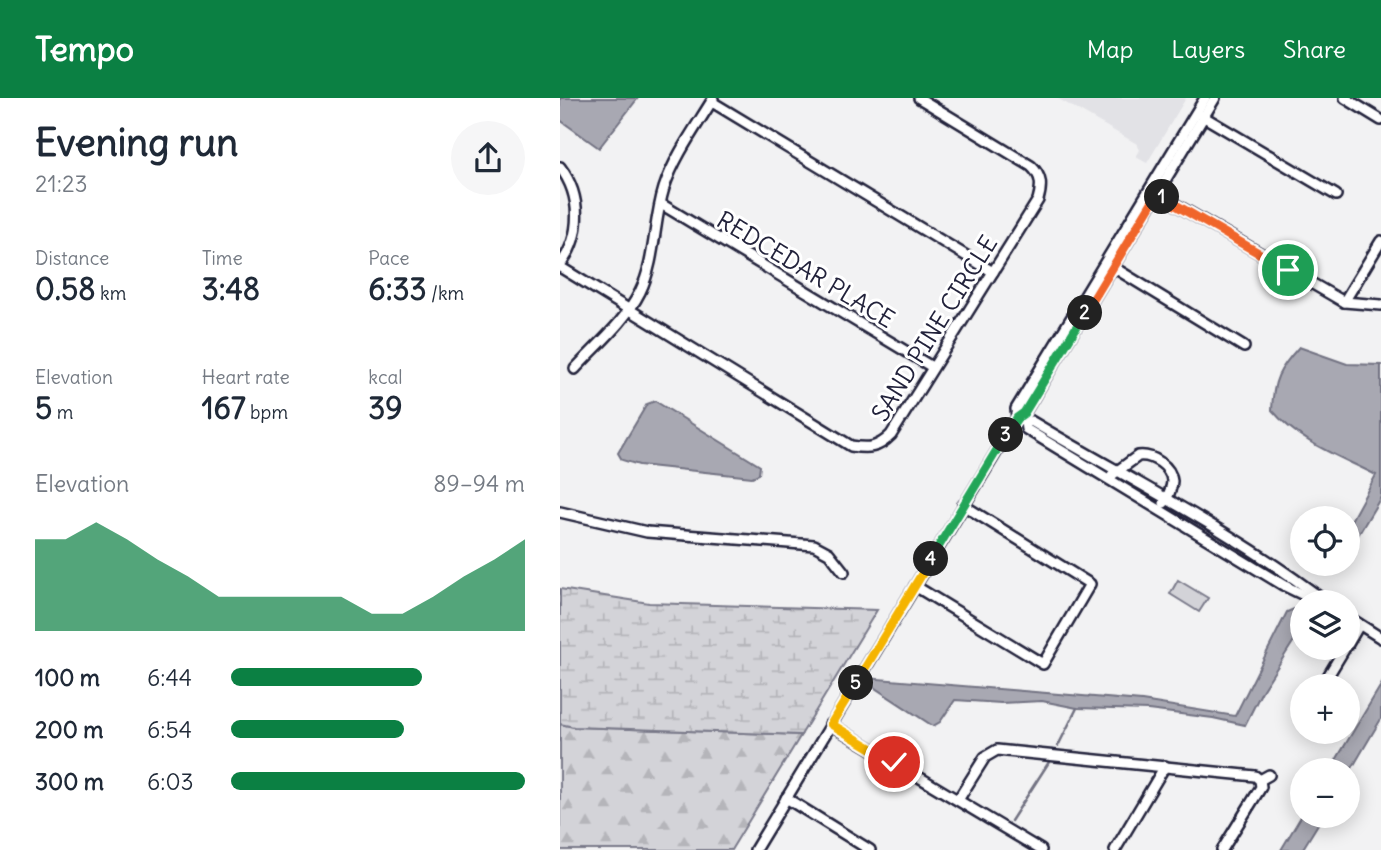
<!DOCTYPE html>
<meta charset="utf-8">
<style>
:root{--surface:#fff;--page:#f6f6f7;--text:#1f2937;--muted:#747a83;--accent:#0b8043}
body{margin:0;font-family:Delius,sans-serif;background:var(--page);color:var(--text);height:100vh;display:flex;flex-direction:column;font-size:26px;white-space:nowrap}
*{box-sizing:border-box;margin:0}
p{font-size:23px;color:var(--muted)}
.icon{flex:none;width:38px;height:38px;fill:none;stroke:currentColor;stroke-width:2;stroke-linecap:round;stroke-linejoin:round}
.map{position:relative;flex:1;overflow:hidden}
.sheet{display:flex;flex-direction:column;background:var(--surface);width:560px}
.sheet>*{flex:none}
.buttons{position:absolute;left:730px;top:408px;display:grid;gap:14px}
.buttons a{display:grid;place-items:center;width:70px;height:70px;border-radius:50%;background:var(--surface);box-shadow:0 4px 18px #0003;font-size:35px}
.pin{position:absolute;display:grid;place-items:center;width:60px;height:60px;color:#fff;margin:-30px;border:4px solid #fff;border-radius:50%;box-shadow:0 2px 7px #0007}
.km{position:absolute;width:35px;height:35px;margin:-18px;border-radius:50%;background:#222;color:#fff;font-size:19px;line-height:35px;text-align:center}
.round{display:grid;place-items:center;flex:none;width:74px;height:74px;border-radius:37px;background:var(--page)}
.headline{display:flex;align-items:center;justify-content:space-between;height:119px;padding:0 35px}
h1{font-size:38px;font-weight:700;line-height:52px}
.metrics{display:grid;grid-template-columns:repeat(3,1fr);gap:10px;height:119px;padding:7px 35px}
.metrics div{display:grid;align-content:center}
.metrics b{font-size:30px;font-weight:700}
.metrics small{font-size:19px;font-weight:400}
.metrics p{font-size:19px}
.chart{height:196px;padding:14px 35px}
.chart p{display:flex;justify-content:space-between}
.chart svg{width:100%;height:126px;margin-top:7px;fill:var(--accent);opacity:.7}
ul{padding:0 35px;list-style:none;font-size:23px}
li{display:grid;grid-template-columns:112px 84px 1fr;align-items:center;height:52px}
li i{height:18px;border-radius:9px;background:var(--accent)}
header{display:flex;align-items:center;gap:42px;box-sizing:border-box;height:98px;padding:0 35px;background:var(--accent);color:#fff}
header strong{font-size:33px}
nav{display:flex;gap:38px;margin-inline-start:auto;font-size:24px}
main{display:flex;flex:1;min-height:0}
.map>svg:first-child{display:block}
</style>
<header>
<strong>Tempo</strong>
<nav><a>Map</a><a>Layers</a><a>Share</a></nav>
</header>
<main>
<section class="sheet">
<div class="headline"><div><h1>Evening run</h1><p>21:23</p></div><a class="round"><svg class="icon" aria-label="share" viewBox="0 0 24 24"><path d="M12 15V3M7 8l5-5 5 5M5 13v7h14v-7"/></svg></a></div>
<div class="metrics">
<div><p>Distance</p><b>0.58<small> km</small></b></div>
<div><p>Time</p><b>3:48</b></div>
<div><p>Pace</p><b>6:33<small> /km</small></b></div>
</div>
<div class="metrics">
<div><p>Elevation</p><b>5<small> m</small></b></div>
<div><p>Heart rate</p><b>167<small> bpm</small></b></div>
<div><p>kcal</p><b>39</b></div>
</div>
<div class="chart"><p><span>Elevation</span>89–94 m</p>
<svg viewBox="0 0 160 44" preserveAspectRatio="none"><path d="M0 44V12L10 12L20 6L30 12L40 19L50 25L60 32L70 32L80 32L90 32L100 32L110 38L120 38L130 32L140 25L150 19L160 12V44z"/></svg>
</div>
<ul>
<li><b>100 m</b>6:44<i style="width:65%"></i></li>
<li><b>200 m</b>6:54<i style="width:59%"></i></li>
<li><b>300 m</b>6:03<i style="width:100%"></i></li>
</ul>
</section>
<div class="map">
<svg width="821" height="752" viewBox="0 0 821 752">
<defs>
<pattern id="forest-firs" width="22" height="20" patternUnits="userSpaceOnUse" patternTransform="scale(1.75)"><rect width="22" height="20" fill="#d3d3d8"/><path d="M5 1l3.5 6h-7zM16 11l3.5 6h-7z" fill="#b5b5ba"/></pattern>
<pattern id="wetland-marsh" width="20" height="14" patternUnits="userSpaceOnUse" patternTransform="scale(1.75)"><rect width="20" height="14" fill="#d3d3d8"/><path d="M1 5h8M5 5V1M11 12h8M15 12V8" fill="none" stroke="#b5b5ba"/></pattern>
</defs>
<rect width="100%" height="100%" fill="#f2f2f3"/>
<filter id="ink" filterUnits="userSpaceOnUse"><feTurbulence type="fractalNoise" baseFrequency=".0143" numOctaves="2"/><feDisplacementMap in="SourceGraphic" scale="14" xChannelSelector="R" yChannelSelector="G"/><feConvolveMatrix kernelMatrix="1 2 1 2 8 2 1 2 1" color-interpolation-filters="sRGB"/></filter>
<g filter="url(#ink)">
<path fill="#e2e2e6" d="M497 0H626L587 65 576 59 580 52 577 46Z"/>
<path fill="url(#forest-firs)" stroke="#7a7a8a" stroke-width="2" d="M0 626 14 629 241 637 171 752H0Z"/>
<path fill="url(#wetland-marsh)" stroke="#7a7a8a" stroke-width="2" d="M0 491 89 505 317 512 241 637 14 629 0 626Z"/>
<path fill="#d3d3d8" stroke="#7a7a8a" stroke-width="2" d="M618 482 648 500 639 514 610 496Z"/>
<g fill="#a8a8b2" stroke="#727282" stroke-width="2">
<path d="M0 0H78L39 50 0 22Z"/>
<path d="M739 249 787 266 821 267V399L788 454V428L816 377C779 358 740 345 712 312 713 282 719 271 739 249Z"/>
<path d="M95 303 200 368 199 376 192 379 79 367 62 362 58 355 87 306Z"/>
<path d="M734 511 742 517V530L702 593 685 627 653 620 588 612 517 610 482 603 441 605 395 602 380 624 373 628 309 586 307 580 582 603 675 618 727 514Z"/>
<path d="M821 587V621L788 677V672H770Z"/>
<path d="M742 717 763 718 742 752H721Z"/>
</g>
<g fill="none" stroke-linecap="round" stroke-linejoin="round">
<g stroke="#727282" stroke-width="2.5">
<path d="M498 648 517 610"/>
<path d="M451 723 489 664"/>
</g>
<g stroke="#22223b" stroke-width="14">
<g id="minor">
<path d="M785 0 821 22"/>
<path d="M152 4 433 174"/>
<path d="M639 16 776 97"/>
<path d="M0 69C22 98 22 138 0 167"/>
<path d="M594 94 784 204 821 207"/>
<path d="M101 106 372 269"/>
<path d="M548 166 684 249"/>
<path d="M0 169 291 348C309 351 318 350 331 337L478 102C482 88 482 78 471 68L359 0"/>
<path d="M784 204 821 143"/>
<path d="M15 271C37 247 65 224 80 194 96 161 93 125 104 90 114 59 136 29 153 1"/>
<path d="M457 320 456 311 645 0"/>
<path d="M457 320 465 324 471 323C570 382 675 434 766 504"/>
<path d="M465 324 466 331 723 487 758 504"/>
<path d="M552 377 578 358C592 356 611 368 612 383 612 391 608 398 604 405"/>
<path d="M0 414 87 434 254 447 269 455 284 474"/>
<path d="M355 488 483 566 530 486 403 407"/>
<path d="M788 519 821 540"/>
<path d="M788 546 799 527"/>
<path d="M762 588 785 550"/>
<path d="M270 626 481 752"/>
<path d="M700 682 709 677"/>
<path d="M226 700 310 752"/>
<path d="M398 702 425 659 437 652 695 678 700 682"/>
<path d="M195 752 457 320 464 315 655 0"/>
<path d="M555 752 605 668"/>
<path d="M662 752 701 689 700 682"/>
</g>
</g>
<use href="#minor" stroke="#fff" stroke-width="9"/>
</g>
</g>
<g fill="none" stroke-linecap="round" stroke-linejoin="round" filter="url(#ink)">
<g stroke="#fff" stroke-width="14">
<path id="split-1" d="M602 99 728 172"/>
</g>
<g stroke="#fff" stroke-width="14">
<path id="split-2" d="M525 215 597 96 602 99"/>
</g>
<g stroke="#fff" stroke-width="14">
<path id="split-3" d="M446 337 457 320 464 315 525 215"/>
</g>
<g stroke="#fff" stroke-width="14">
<path id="split-4" d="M371 461 446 337"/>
</g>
<g stroke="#fff" stroke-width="14">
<path id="split-5" d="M296 585 371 461"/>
</g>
<g stroke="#fff" stroke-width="14">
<path id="split-6" d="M296 585 271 626 334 664"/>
</g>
<use href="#split-1" stroke="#f0652b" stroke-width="9"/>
<use href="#split-2" stroke="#f0652b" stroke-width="9"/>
<use href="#split-3" stroke="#22a559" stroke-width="9"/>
<use href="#split-4" stroke="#22a559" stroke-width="9"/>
<use href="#split-5" stroke="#f5b400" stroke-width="9"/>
<use href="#split-6" stroke="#f5b400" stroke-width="9"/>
</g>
<g text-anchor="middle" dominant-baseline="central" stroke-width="6" stroke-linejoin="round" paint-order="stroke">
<g font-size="24" fill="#22223b" stroke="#fff">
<text transform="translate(246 171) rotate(31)">REDCEDAR PLACE</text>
<text transform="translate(374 230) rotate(-58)">SAND PINE CIRCLE</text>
</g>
</g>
</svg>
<div class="buttons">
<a><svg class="icon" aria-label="locate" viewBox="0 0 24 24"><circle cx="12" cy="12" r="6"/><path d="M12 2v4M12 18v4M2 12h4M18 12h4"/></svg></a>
<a><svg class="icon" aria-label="layers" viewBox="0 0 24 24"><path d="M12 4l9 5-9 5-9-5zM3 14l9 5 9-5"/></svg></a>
<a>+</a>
<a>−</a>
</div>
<div class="pin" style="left:728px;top:172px;background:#1e9e55"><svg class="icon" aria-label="arrive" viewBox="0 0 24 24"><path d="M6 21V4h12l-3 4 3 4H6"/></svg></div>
<div class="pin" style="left:334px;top:664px;background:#d93025"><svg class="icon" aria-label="check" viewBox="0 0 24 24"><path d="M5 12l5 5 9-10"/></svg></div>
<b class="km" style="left:602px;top:99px">1</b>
<b class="km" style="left:525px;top:215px">2</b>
<b class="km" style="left:446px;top:337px">3</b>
<b class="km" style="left:371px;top:461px">4</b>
<b class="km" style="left:296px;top:585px">5</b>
</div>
</main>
